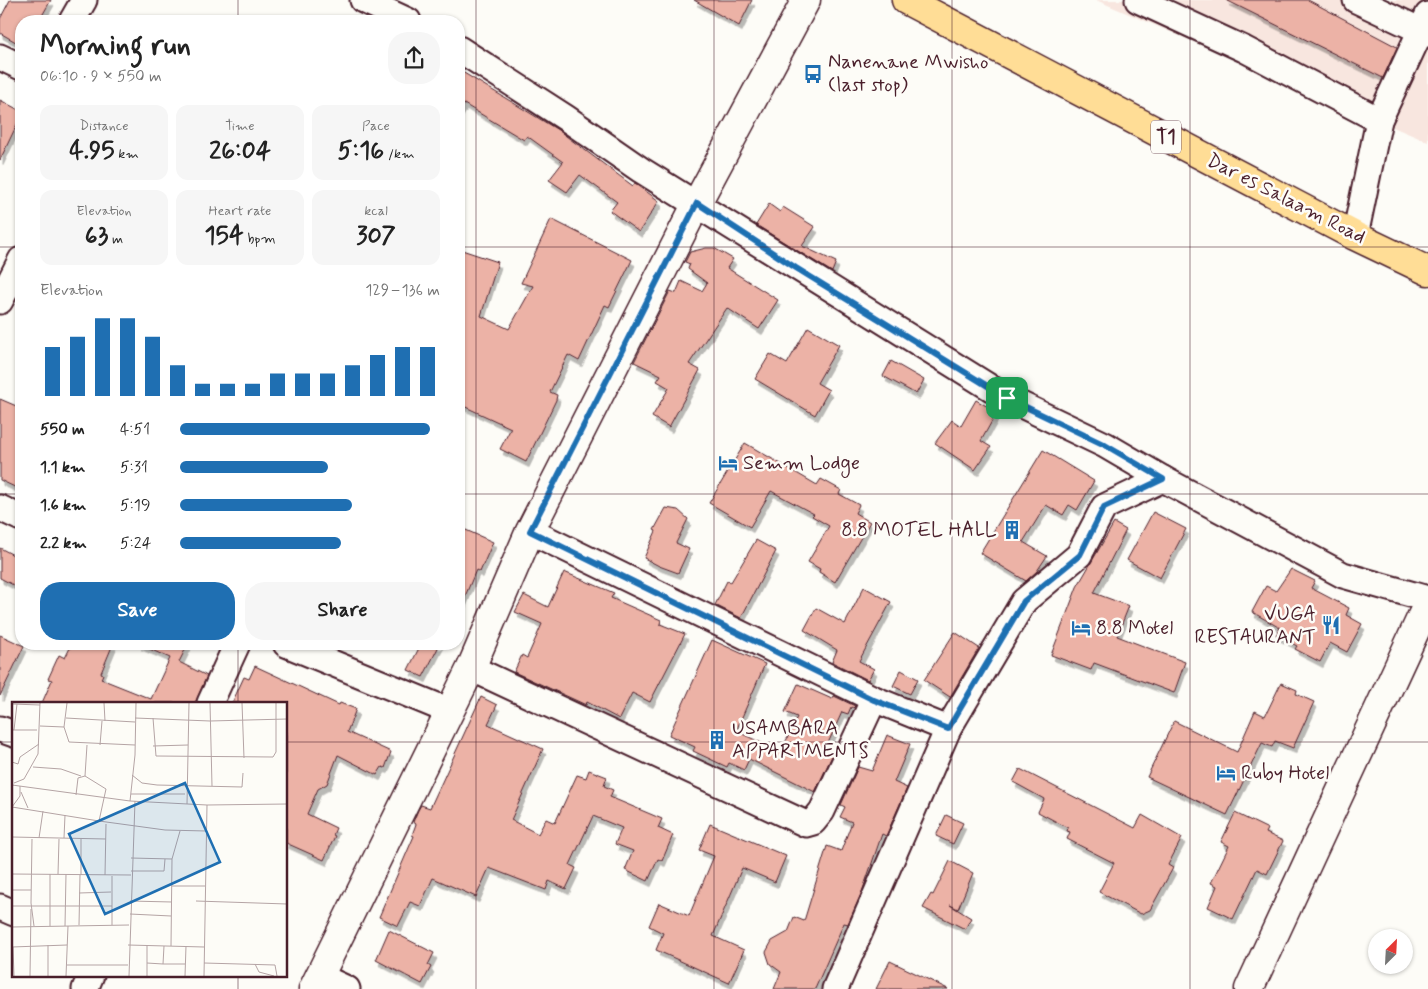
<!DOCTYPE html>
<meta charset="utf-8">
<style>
:root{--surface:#fff;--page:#f6f6f6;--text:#222;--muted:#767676;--accent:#1f6fb2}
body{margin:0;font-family:Mynerve,sans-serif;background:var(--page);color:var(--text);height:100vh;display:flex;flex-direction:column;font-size:19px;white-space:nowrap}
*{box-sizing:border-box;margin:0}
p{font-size:16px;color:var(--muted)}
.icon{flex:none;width:28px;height:28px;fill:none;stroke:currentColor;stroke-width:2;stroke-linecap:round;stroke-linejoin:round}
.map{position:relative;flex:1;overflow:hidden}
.details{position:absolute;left:15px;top:15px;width:450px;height:635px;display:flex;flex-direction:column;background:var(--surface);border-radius:20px;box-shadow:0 1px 4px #0004}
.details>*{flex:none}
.needle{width:32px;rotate:24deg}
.buttons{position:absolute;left:1368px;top:929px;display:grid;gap:10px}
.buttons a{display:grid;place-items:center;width:45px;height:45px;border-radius:50%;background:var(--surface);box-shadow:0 1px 4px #0004;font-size:25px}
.pin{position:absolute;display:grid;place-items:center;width:42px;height:42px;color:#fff;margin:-21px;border-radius:10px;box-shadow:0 2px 8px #0006}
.round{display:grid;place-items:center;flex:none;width:52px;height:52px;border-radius:20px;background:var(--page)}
.overview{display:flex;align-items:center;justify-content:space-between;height:85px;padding:0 25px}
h1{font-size:28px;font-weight:700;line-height:38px}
.figures{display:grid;grid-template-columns:repeat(3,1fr);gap:8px;height:85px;padding:5px 25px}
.figures div{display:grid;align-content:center;border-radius:12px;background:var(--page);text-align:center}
.figures b{font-size:25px;font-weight:700}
.figures small{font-size:14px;font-weight:400}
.figures p{font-size:14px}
.chart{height:140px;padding:10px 25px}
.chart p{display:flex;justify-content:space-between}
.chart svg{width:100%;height:90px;margin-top:5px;stroke:var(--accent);stroke-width:6}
.action{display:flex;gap:10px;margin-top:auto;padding:10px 25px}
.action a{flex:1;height:58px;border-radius:20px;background:var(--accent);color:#fff;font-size:20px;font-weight:700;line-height:58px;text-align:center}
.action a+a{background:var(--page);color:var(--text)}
ul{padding:0 25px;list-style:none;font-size:16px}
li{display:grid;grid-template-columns:80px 60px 1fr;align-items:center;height:38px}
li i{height:12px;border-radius:6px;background:var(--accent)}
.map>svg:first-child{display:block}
</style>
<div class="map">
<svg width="1428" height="989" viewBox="0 0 1428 989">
<defs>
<filter id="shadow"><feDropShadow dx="3" dy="5.5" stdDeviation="0" flood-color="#0004"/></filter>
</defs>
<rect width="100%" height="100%" fill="#fdfcf7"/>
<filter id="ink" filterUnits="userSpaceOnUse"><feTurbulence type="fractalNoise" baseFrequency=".02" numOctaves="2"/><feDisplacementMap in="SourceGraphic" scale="10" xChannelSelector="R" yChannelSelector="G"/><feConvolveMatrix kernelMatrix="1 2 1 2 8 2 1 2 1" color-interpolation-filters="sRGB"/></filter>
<g filter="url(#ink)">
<path fill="#f8e6df" d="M1096 0H1428V142Z"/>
<g fill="#ecb2a6" stroke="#4a1f2b" filter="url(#shadow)">
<path d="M10 0H51L39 21H21V45L0 33V19Z"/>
<path d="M694 0H752L739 26Z"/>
<path d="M1226 0H1308L1397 47 1383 78Z"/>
<path d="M459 70 558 130 633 186 635 183 659 201 639 232 610 211 617 202 580 175 567 192 549 180 563 162 527 136 524 140 464 104 459 113Z"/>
<path d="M0 100 21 111V116L0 160Z"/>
<path d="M769 204 780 212 783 207 815 227 802 246 836 262 832 272 756 225Z"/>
<path d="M551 219 632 260 609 307 605 305 579 361 568 355 550 392 557 395 556 400 526 462 500 449 511 428 459 404V249L498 262 481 316 509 329 533 286 521 283Z"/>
<path d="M706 248H714L733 259 727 268 778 300 759 329 727 308 689 364 700 370 669 427 652 417 669 388 657 381 661 375 634 362 670 291 676 293 681 281 702 291 707 283 688 269 690 264 685 262 690 252Z"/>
<path d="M808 327 839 345 817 383 829 390 815 415 755 379 770 354 787 364Z"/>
<path d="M891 361 924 380 916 394 883 376Z"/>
<path d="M0 399 21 408V490L0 480Z"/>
<path d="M976 400 997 412 981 441 991 447 975 470 935 443 952 420 961 426Z"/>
<path d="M745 443 817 485 821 479 841 490 839 494 859 505 855 513 870 522 835 582 819 572 820 569 808 562 829 526 812 516 814 514 771 491 750 527 709 503Z"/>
<path d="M1043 450 1094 481 1077 510 1069 505 1063 515 1046 505 1023 542 1047 556 1037 571 1026 581 980 553Z"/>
<path d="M666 508 678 510 688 519 676 543 689 549 678 573 659 566 644 558 656 531 654 530Z"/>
<path d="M1153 512 1186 529 1160 578 1127 560Z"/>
<path d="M1114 523 1126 530 1094 593 1129 606 1117 636 1185 662 1174 693 1094 663 1091 670 1051 655 1077 587Z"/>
<path d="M459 527 493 542 480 572 476 570 459 611Z"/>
<path d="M756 540 776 551 741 618 715 605 727 581 731 582Z"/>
<path d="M0 548 21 559V589L0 578Z"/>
<path d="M1291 569 1315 581 1311 588 1349 608 1346 615 1362 624 1347 652 1330 643 1320 662 1295 649 1297 646 1276 635 1280 628 1252 612 1266 586 1276 591Z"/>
<path d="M564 572 614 593 611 598 661 620 660 624 685 634 650 702 632 693 619 719 587 702 586 705 514 672 522 655 527 658 542 624 515 612 524 595 548 607Z"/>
<path d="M864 587 891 602 859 661 874 669 868 680 832 662 837 650 804 630 816 608 845 624Z"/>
<path d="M955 632 979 648 950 697 924 680Z"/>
<path d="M0 635 24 646 0 696Z"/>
<path d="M712 640 765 664 736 731 781 752 797 717 785 712 798 684 832 699 834 696 855 706 853 708 851 707 848 714 842 712 825 750 833 754 815 792 749 759 744 770 729 763 727 767 693 751 695 747 669 735Z"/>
<path d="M72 644H113L101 673 103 674 101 679 151 699 170 658 138 644H188L179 662 207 676 195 703H42L52 680 48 679 59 655 65 658Z"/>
<path d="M421 644H440L423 677 408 670Z"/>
<path d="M255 666 339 705 340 703 356 709 347 732 391 752 385 768 382 767 377 775 338 755 327 784 318 789 307 814 336 828 333 835 335 836 324 860 286 843V703H232L244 677 249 679Z"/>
<path d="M901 670 918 679 910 694 893 686Z"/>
<path d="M1281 683 1297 690 1296 694 1314 702 1293 748 1275 741 1272 747 1262 743 1227 815 1147 777 1174 721 1237 752 1255 711 1265 716Z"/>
<path d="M481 697 497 705 488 724 543 749 511 820 538 834 546 819 555 823 577 775 586 778 589 770 607 777 604 786 613 790 610 797 662 819 658 828 673 835 662 861 658 859 648 881 625 870 633 851 615 844 622 828 593 816 570 865 576 868 566 889 549 881 546 890 489 868 476 897 433 878 420 906 410 902 398 926 379 917 414 836 412 835 416 824 413 822 418 810 421 805 430 808Z"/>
<path d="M887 735 910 744 894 782 907 788 886 836 882 834 862 892 848 924 844 923 815 989H774L781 972 770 964 766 952 772 941 788 932 794 917 804 921 827 846 841 851 852 822 840 817 845 807 841 805 858 767 872 771Z"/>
<path d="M1020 769 1135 828 1142 815 1182 838 1168 865 1173 868 1150 910 1141 914 1099 892 1114 863 1067 839 1070 832 1067 831 1068 828 1038 812 1044 799 1013 782Z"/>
<path d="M1235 813 1268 829 1266 833 1283 841 1267 874 1257 869 1233 919 1208 907 1217 886 1211 883 1229 846 1221 842Z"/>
<path d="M946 815 963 823 953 844 936 836Z"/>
<path d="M710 824 786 856 775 882 742 868 713 936 744 950 729 983 656 950 663 933 649 926 659 903 689 916 714 856 699 850Z"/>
<path d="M950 861 973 873 958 909 950 905 971 918 965 929 923 908 931 894 933 895Z"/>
<path d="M389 930 434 953 428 965 431 967 422 984 376 960Z"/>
<path d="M890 961 948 989H876Z"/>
</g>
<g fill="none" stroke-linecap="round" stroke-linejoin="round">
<g stroke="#4a1f2b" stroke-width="29">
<g id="minor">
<path d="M363 0 408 21"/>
<path d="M1138 0 1244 49 1379 120"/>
<path d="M1356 0 1428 34"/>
<path d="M72 21 84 0"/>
<path d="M459 49 566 118 641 170 1007 398 1105 445 1163 479 1343 575 1428 599"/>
<path d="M0 57 21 67"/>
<path d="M1355 236 1379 120 1428 15"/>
<path d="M0 301 21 260"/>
<path d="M0 508 21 518"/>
<path d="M530 531 874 699 948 729"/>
<path d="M286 644 449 711"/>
<path d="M471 668 806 824 813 822 822 811 874 699"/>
<path d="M210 703 237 644"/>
<path d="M0 729 14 734"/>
<path d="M0 907 14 913"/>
<path d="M319 976 347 989"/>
<path d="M85 989 91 975"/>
<path d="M835 989 948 729 1024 601 1079 555 1104 507 1163 479"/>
</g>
</g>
<g stroke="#4a1f2b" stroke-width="31">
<g id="tertiary">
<path d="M313 989 471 668 530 531 697 203 806 0"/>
<path d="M1249 989 1428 603"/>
</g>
</g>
<g stroke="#4a1f2b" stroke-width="31">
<path id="trunk" d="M906 0 1355 236 1428 271"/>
</g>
<use href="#minor" stroke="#fdfcf7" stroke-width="25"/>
<use href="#tertiary" stroke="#fdfcf7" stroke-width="28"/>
<use href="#trunk" stroke="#ffdd96" stroke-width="28"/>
</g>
</g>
<g fill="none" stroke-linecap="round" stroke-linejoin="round" filter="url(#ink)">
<g stroke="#fff" stroke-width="10">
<path id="route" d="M697 203 796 268 1007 398 1105 445 1163 479 1104 507 1080 555 1024 601 948 729 874 700 530 531Z"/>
</g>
<use href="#route" stroke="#1f6fb2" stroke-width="6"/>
</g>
<path fill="none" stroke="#4a1f2b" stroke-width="1" stroke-opacity="0.55" d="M238 0V21M476 0V989M714 0V989M952 0V989M1190 0V989M0 247H21M459 247H1428M0 494H21M459 494H1428M238 644V703M0 742H14M286 742H1428M238 975V989"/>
<defs>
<g id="bus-bare" transform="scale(1.5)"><path d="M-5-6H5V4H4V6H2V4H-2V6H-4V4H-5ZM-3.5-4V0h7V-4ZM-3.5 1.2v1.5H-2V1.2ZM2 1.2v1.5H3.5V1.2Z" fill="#1f6fb2" stroke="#fdfcf7" stroke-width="2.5" paint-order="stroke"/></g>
<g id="hotel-bare" transform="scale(1.5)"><path d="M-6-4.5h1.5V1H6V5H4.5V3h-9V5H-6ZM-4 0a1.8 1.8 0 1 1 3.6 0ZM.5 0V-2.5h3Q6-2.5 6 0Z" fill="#1f6fb2" stroke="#fdfcf7" stroke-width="2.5" paint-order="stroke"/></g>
<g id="building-bare" transform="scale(1.5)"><path d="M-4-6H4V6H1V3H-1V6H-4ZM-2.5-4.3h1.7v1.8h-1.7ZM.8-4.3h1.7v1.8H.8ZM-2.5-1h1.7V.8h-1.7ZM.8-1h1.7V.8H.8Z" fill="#1f6fb2" stroke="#fdfcf7" stroke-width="2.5" paint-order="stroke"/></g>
<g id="restaurant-bare" transform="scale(1.5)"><path d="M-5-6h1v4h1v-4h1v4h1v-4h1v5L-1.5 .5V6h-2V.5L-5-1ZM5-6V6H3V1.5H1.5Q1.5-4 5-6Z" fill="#1f6fb2" stroke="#fdfcf7" stroke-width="2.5" paint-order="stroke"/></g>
</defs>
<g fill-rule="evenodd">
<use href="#bus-bare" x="813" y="74"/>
<use href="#hotel-bare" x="728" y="463"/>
<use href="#building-bare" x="1012" y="530"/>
<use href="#restaurant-bare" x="1331" y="625"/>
<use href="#hotel-bare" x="1081" y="628"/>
<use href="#building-bare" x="717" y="740"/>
<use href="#hotel-bare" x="1226" y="773"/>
</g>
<g text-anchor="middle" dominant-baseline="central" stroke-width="5" stroke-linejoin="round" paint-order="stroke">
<rect fill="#fdfcf7" stroke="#806168" stroke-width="1" x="1151" y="120.5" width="30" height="33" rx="4"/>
<g font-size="19" font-weight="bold" fill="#4a1f2b">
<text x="1166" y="137">T1</text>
</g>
<g font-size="20" fill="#4a1f2b" stroke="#fdfcf7" text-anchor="start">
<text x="828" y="62">Nanenane Mwisho<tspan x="828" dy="23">(last stop)</tspan></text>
<text x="743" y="463">Semm Lodge</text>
<text x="997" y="530" text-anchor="end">8.8 MOTEL HALL</text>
<text x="1316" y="614" text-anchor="end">VUGA<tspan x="1316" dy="23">RESTAURANT</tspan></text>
<text x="1096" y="628">8.8 Motel</text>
<text x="732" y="728">USAMBARA<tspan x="732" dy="23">APPARTMENTS</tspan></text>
<text x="1241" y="773">Ruby Hotel</text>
</g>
<g font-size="20" fill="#4a1f2b" stroke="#fdfcf7">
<text transform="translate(1286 199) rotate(27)">Dar es Salaam Road</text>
</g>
</g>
<g transform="translate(12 702)">
<rect width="275" height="275" fill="#fdfcf7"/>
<path fill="none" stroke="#b5a4a5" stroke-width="1" d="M55 1 52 25 57 40 123 43M92 1 93 19M198 1 200 84M230 1 232 56M0 2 28 3M54 16 123 20M123 16 198 19 275 17M141 16 144 54 261 55 264 50V1M28 24 52 25M0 28H25M2 28 5 2M88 43 90 19M141 44 176 43M0 60 6 62 8 55 27 42M21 65 49 67 69 74M120 73 130 81 145 83 230 85 231 71M73 74 75 43M2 81 12 77 26 52 28 1M0 83 118 99 195 103 275 102M9 90 16 106M119 92H173M64 93 66 76 73 74 94 87 87 119 153 128 194 129M118 99 123 53 124 1M175 102 177 1M0 105 87 119M0 105 8 94V84M0 135 94 137M27 136 31 109M52 136 53 113M20 137 19 201 22 224M119 156 160 157M119 169H152L153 157M0 172 119 173M38 172V224M46 172 47 137M69 173V137M93 173 94 122M160 184H193M0 188H19M67 191 99 190M118 199 160 200M184 199 275 202M0 204H100M118 212 159 214M67 223 68 173M100 223V174M53 224 54 172M0 225 117 223M116 243 192 245M152 244 151 262H173M159 244 160 157 168 129M0 245 55 243M1 245 2 274M135 261 151 262M192 261 263 263 265 274M243 262 247 270 262 274M55 263H116M18 274 19 207M36 274V243M54 274 56 224M117 274 123 99M135 274V244M173 274 174 244M192 274 195 103"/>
<path fill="#1f6fb2" fill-opacity="0.15" stroke="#1f6fb2" stroke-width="2.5" d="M173 81 208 160 93 212 57 132Z"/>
<rect width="275" height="275" fill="none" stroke="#4a1f2b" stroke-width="2.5"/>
</g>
</svg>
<div class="buttons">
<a><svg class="needle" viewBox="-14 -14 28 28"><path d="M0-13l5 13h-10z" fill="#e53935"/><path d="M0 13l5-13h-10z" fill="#767676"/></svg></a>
</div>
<div class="pin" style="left:1007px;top:398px;background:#1e9e55"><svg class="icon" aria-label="arrive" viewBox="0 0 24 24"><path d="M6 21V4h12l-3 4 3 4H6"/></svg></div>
<section class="details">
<div class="overview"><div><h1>Morning run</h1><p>06:10 · 9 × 550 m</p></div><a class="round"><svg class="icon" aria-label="share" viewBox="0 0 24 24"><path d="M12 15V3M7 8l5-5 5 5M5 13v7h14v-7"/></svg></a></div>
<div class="figures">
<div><p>Distance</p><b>4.95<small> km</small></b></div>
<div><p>Time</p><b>26:04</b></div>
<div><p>Pace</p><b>5:16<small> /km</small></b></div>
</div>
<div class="figures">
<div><p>Elevation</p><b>63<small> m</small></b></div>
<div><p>Heart rate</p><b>154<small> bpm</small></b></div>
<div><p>kcal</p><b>307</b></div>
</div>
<div class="chart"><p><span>Elevation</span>129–136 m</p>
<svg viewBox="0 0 160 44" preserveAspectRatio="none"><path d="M5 44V20M15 44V15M25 44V6M35 44V6M45 44V15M55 44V29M65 44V38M75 44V38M85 44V38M95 44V33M105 44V33M115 44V33M125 44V29M135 44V24M145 44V20M155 44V20"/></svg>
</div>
<ul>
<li><b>550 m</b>4:51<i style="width:96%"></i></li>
<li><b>1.1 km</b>5:31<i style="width:57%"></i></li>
<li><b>1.6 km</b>5:19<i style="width:66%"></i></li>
<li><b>2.2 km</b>5:24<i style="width:62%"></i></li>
</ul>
<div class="action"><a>Save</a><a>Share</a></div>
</section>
</div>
